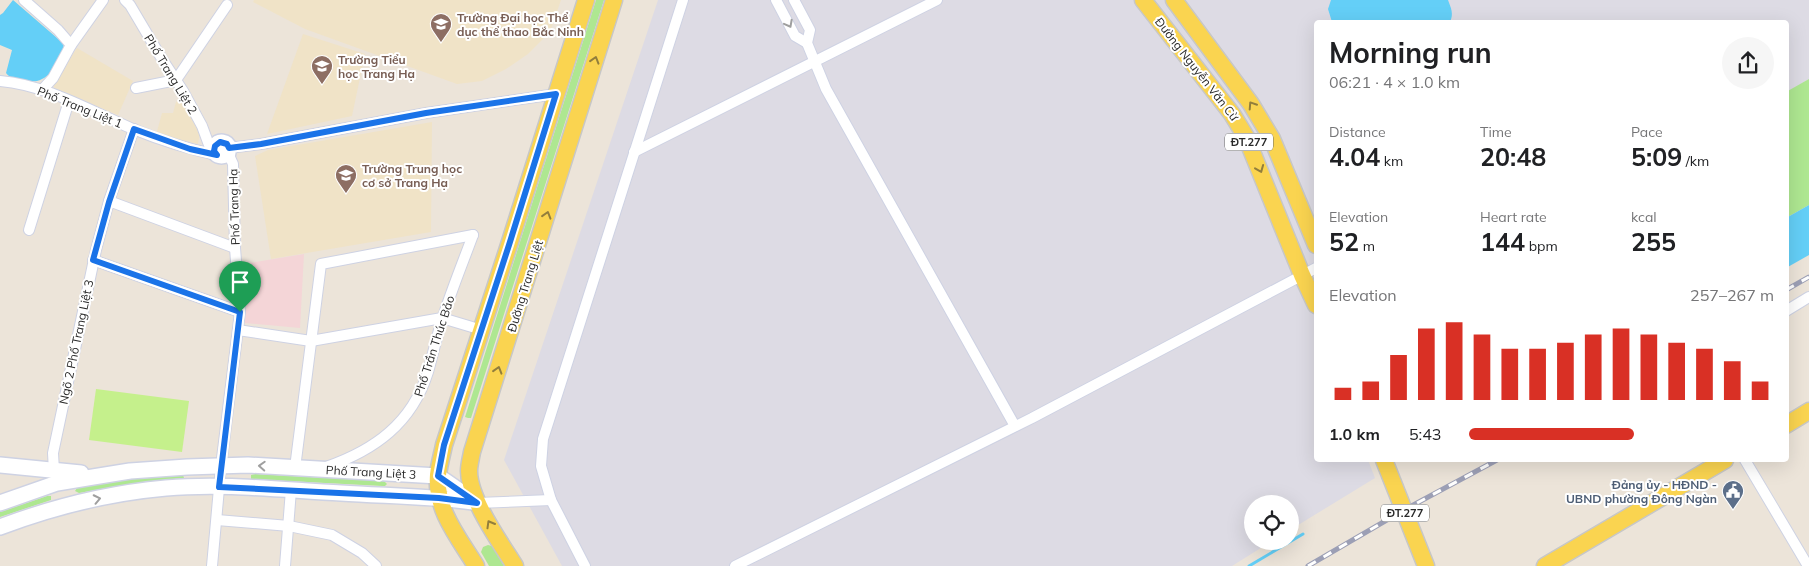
<!DOCTYPE html>
<meta charset="utf-8">
<style>
:root{--surface:#fff;--page:#f6f6f6;--text:#202124;--muted:#757577;--accent:#d93025}
body{margin:0;font-family:Mulish,sans-serif;background:var(--page);color:var(--text);height:100vh;display:flex;flex-direction:column;font-size:19px;white-space:nowrap}
*{box-sizing:border-box;margin:0}
p{font-size:16px;color:var(--muted)}
.icon{flex:none;width:28px;height:28px;fill:none;stroke:currentColor;stroke-width:2;stroke-linecap:round;stroke-linejoin:round}
.map{position:relative;flex:1;overflow:hidden}
.drawer{position:absolute;left:1314px;top:20px;width:475px;height:442px;display:flex;flex-direction:column;background:var(--surface);border-radius:5px;box-shadow:0 5px 20px #0002}
.drawer>*{flex:none}
.fabs{position:absolute;left:1244px;top:495px;display:grid;gap:10px}
.fabs a{display:grid;place-items:center;width:55px;height:55px;border-radius:50%;background:var(--surface);box-shadow:0 5px 20px #0002;font-size:25px}
.pin{position:absolute;display:grid;place-items:center;width:42px;height:42px;color:#fff;margin:-51px -21px;border-radius:50% 50% 50% 0;rotate:-45deg;box-shadow:0 0 5px #0007}
.pin .icon{rotate:45deg}
.round{display:grid;place-items:center;flex:none;width:52px;height:52px;border-radius:26px;background:var(--page)}
.headline{display:flex;align-items:center;justify-content:space-between;height:85px;padding:0 15px}
h1{font-size:28px;font-weight:700;line-height:38px}
.metrics{display:grid;grid-template-columns:repeat(3,1fr);gap:8px;height:85px;padding:5px 15px}
.metrics div{display:grid;align-content:center}
.metrics b{font-size:25px;font-weight:700}
.metrics small{font-size:14px;font-weight:400}
.metrics p{font-size:14px}
.chart{height:140px;padding:10px 15px}
.chart p{display:flex;justify-content:space-between}
.chart svg{width:100%;height:90px;margin-top:5px;stroke:var(--accent);stroke-width:6}
ul{padding:0 15px;list-style:none;font-size:16px}
li{display:grid;grid-template-columns:80px 60px 1fr;align-items:center;height:38px}
li i{height:12px;border-radius:6px;background:var(--accent)}
.map>svg:first-child{display:block}
</style>
<div class="map">
<svg width="1809" height="566" viewBox="0 0 1809 566">
<rect width="100%" height="100%" fill="#ece4d9"/>
<path fill="#dddbe4" d="M658 0H1809V90L1786 103V22H1316V460H1368L1375 478 1290 530V504H1252V541H1272L1232 566H562L504 460Z"/>
<g fill="#f0e3c7">
<path d="M254 0H561L550 32 528 54 506 69 482 81 457 84 305 29 253 2Z"/>
<path d="M303 34 365 54 352 116 267 134Z"/>
<path d="M77 48 133 81 118 115 55 89 53 84Z"/>
<path d="M184 96 201 125 198 144 156 135 162 113H173L176 102Z"/>
<path d="M432 122 431 232 271 259 255 156 268 150Z"/>
</g>
<path fill="#f4d5d7" d="M304 254 300 328 245 323 244 264Z"/>
<g fill="#aee791">
<path d="M596 0H604L471 418H468L465 417 466 414Z"/>
<path d="M1809 79V205L1786 218V92Z"/>
<path d="M179 474 183 475 184 478 136 483 79 493 75 491 77 488C111 481 145 477 179 474Z"/>
<path d="M255 474 384 481 387 484 385 486H383L251 479V475Z"/>
<path d="M47 496H51V500L0 517V512Z"/>
<path d="M488 545 492 546 504 566H489L481 552 483 547Z"/>
</g>
<path fill="#c5f08c" d="M96 389 189 401 182 452 89 440Z"/>
<g fill="#64cff7">
<path d="M13 0 64 44C62 58 51 78 37 81 32 82 25 80 20 79 14 78 10 78 6 73L12 50 0 45V15L3 13Z"/>
<path d="M1331 0H1448C1451 8 1454 14 1450 22H1332L1328 9Z"/>
<path d="M1809 205V255L1786 268V218Z"/>
</g>
<g fill="none" stroke-linecap="round" stroke-linejoin="round">
<path stroke="#64cff7" stroke-width="3" d="M1249 566 1303 534"/>
<g stroke="#ced2e3" stroke-width="12">
<g id="street">
<path d="M24 0 58 30 71 45"/>
<path d="M125 0 130 5 162 59 183 91 202 126 209 145 214 148"/>
<path d="M776 0 795 36 807 43"/>
<path d="M794 0 810 30 807 43 826 89 1015 426"/>
<path d="M0 81C47 85 90 111 133 129 160 140 188 149 217 155"/>
<path d="M136 88 176 80 227 5"/>
<path d="M42 90 53 78 71 45 103 0"/>
<path d="M634 152 937 0"/>
<path d="M109 201 235 248"/>
<path d="M29 230 69 101"/>
<path d="M93 260 240 312"/>
<path d="M1786 311 1809 297"/>
<path d="M238 330 311 341 442 318 482 330"/>
<path d="M1745 460 1808 566"/>
<path d="M326 467C375 450 412 423 428 372 433 354 437 335 443 317 452 289 463 262 473 235"/>
<path d="M295 468 321 264 473 235"/>
<path d="M54 471 53 453 96 250 109 201 134 129"/>
<path d="M477 503 551 500"/>
<path d="M217 520 289 526 332 535 362 553 376 566"/>
<path d="M212 566 221 466 240 312 235 248 233 164 228 153 229 148 261 144 426 113 556 94"/>
<path d="M285 566 291 490"/>
<path d="M585 566 551 500 541 466 543 439 683 0"/>
<path d="M735 566 1032 418 1316 268"/>
</g>
</g>
<g stroke="#ced2e3" stroke-width="18">
<g id="secondary">
<path d="M228 153C224 157 219 157 215 153V146C219 140 227 141 229 148"/>
<path d="M0 465 81 473"/>
<path d="M0 503 57 483 93 477 130 471 187 467 248 465 438 476 477 503"/>
<path d="M0 527C53 507 109 493 166 488 224 483 283 490 341 493 385 496 429 496 473 502"/>
</g>
</g>
<g stroke="#c7c7c7" stroke-width="19">
<g id="primary">
<path d="M1143 0 1232 114 1246 137 1302 275 1316 305"/>
<path d="M1174 0 1251 104 1272 139 1316 245"/>
<path d="M1786 425 1809 411"/>
<path d="M1384 460 1426 566"/>
<path d="M476 566C459 538 435 510 438 475 439 465 442 455 444 445L509 245 586 0"/>
<path d="M515 566C500 542 469 499 469 471 469 465 471 458 472 452L614 0"/>
<path d="M1545 566 1725 460"/>
</g>
</g>
<use href="#street" stroke="#fff" stroke-width="10"/>
<use href="#secondary" stroke="#fff" stroke-width="15"/>
<use href="#primary" stroke="#fad450" stroke-width="16"/>
<g stroke="#9c9fb5" stroke-width="5">
<g id="rail">
<path d="M1786 290 1809 277"/>
<path d="M1308 566 1404 510 1497 460"/>
</g>
</g>
<use href="#rail" stroke="#fff" stroke-width="3" stroke-dasharray="9" stroke-linecap="butt"/>
</g>
<defs><path id="oneway-chevron" d="M-2-3.5L2.5 0L-2 3.5" fill="none" stroke-width="1.6" stroke-linecap="round" stroke-linejoin="round" transform="scale(1.25)"/></defs>
<g stroke="#9f9f9f">
<use href="#oneway-chevron" transform="translate(789 24) rotate(62)"/>
<use href="#oneway-chevron" transform="translate(262 466) rotate(-177)"/>
<use href="#oneway-chevron" transform="translate(97 499) rotate(-12)"/>
</g>
<g stroke="#927e3c">
<use href="#oneway-chevron" transform="translate(595 60) rotate(-73)"/>
<use href="#oneway-chevron" transform="translate(1252 105) rotate(-123)"/>
<use href="#oneway-chevron" transform="translate(1260 169) rotate(68)"/>
<use href="#oneway-chevron" transform="translate(547 215) rotate(-73)"/>
<use href="#oneway-chevron" transform="translate(498 370) rotate(-73)"/>
<use href="#oneway-chevron" transform="translate(490 524) rotate(-120)"/>
</g>
<g fill="none" stroke-linecap="round" stroke-linejoin="round">
<g stroke="#fff" stroke-width="10">
<path id="route" d="M556 94 509 245 444 445 438 476 477 503 439 498 219 487 240 312 93 260 109 202 134 129 190 149 217 155 214 151 215 146 220 142 227 144 229 148 261 144 426 113Z"/>
</g>
<use href="#route" stroke="#1a73e8" stroke-width="6"/>
</g>
<defs>
<g id="university-pin" transform="scale(1.125)"><path d="M0 17L-7.5 6A9.5 9.5 0 1 1 7.5 6Z" fill="#8d6e63" stroke="#fff"/><path d="M0-5L7-2L0 1L-7-2ZM-4 1L0 2.5L4 1V4Q0 6-4 4Z" fill="#fff"/></g>
<g id="school-pin" transform="scale(1.125)"><path d="M0 17L-7.5 6A9.5 9.5 0 1 1 7.5 6Z" fill="#8d6e63" stroke="#fff"/><path d="M0-5L7-2L0 1L-7-2ZM-4 1L0 2.5L4 1V4Q0 6-4 4Z" fill="#fff"/></g>
<g id="civic-pin" transform="scale(1.125)"><path d="M0 17L-7.5 6A9.5 9.5 0 1 1 7.5 6Z" fill="#5c6f8a" stroke="#fff"/><path d="M-.6-6.5H3V-4.5H.6V-3L4-1V1h2V6H-6V1h2V-1L-.6-3ZM-1.2 2.5V6h2.4V2.5Z" fill="#fff"/></g>
</defs>
<g fill-rule="evenodd">
<use href="#university-pin" x="441" y="24"/>
<use href="#school-pin" x="322" y="66"/>
<use href="#school-pin" x="346" y="175"/>
<use href="#civic-pin" x="1733" y="491"/>
</g>
<g text-anchor="middle" dominant-baseline="central" stroke-width="4" stroke-linejoin="round" paint-order="stroke">
<g fill="#fff" stroke="#696969" stroke-width="1">
<rect x="1225" y="133.5" width="48" height="17" rx="4"/>
<rect x="1381" y="504.5" width="48" height="17" rx="4"/>
</g>
<g font-size="11" font-weight="bold" fill="#292929">
<text x="1249" y="142">ĐT.277</text>
<text x="1405" y="513">ĐT.277</text>
</g>
<g font-size="12" font-weight="bold" fill="#785e54" stroke="#fff" text-anchor="start">
<text x="457" y="17">Trường Đại học Thể<tspan x="457" dy="14">dục thể thao Bắc Ninh</tspan></text>
<text x="338" y="59">Trường Tiểu<tspan x="338" dy="14">học Trang Hạ</tspan></text>
<text x="362" y="168">Trường Trung học<tspan x="362" dy="14">cơ sở Trang Hạ</tspan></text>
</g>
<g font-size="12" fill="#292929" stroke="#fff">
<text transform="translate(1197 69) rotate(52)">Đường Nguyễn Văn Cừ</text>
<text transform="translate(171 74) rotate(59)">Phố Trang Liệt 2</text>
<text transform="translate(80 107) rotate(22)">Phố Trang Liệt 1</text>
<text transform="translate(234 207) rotate(-92)">Phố Trang Hạ</text>
<text transform="translate(525 286) rotate(-73)">Đường Trang Liệt</text>
<text transform="translate(76 342) rotate(-78)">Ngõ 2 Phố Trang Liệt 3</text>
<text transform="translate(434 346) rotate(-72)">Phố Trần Thúc Bảo</text>
<text transform="translate(371 472) rotate(3)">Phố Trang Liệt 3</text>
</g>
<g font-size="12" font-weight="bold" fill="#4e5e75" stroke="#fff" text-anchor="end">
<text x="1717" y="484">Đảng ủy - HĐND -<tspan x="1717" dy="14">UBND phường Đông Ngàn</tspan></text>
</g>
</g>
</svg>
<div class="fabs">
<a><svg class="icon" aria-label="locate" viewBox="0 0 24 24"><circle cx="12" cy="12" r="6"/><path d="M12 2v4M12 18v4M2 12h4M18 12h4"/></svg></a>
</div>
<div class="pin" style="left:240px;top:312px;background:#1e9e55"><svg class="icon" aria-label="arrive" viewBox="0 0 24 24"><path d="M6 21V4h12l-3 4 3 4H6"/></svg></div>
<section class="drawer">
<div class="headline"><div><h1>Morning run</h1><p>06:21 · 4 × 1.0 km</p></div><a class="round"><svg class="icon" aria-label="share" viewBox="0 0 24 24"><path d="M12 15V3M7 8l5-5 5 5M5 13v7h14v-7"/></svg></a></div>
<div class="metrics">
<div><p>Distance</p><b>4.04<small> km</small></b></div>
<div><p>Time</p><b>20:48</b></div>
<div><p>Pace</p><b>5:09<small> /km</small></b></div>
</div>
<div class="metrics">
<div><p>Elevation</p><b>52<small> m</small></b></div>
<div><p>Heart rate</p><b>144<small> bpm</small></b></div>
<div><p>kcal</p><b>255</b></div>
</div>
<div class="chart"><p><span>Elevation</span>257–267 m</p>
<svg viewBox="0 0 160 44" preserveAspectRatio="none"><path d="M5 44V38M15 44V35M25 44V22M35 44V9M45 44V6M55 44V12M65 44V19M75 44V19M85 44V16M95 44V12M105 44V9M115 44V12M125 44V16M135 44V19M145 44V25M155 44V35"/></svg>
</div>
<ul>
<li><b>1.0 km</b>5:43<i style="width:54%"></i></li>
</ul>
</section>
</div>
